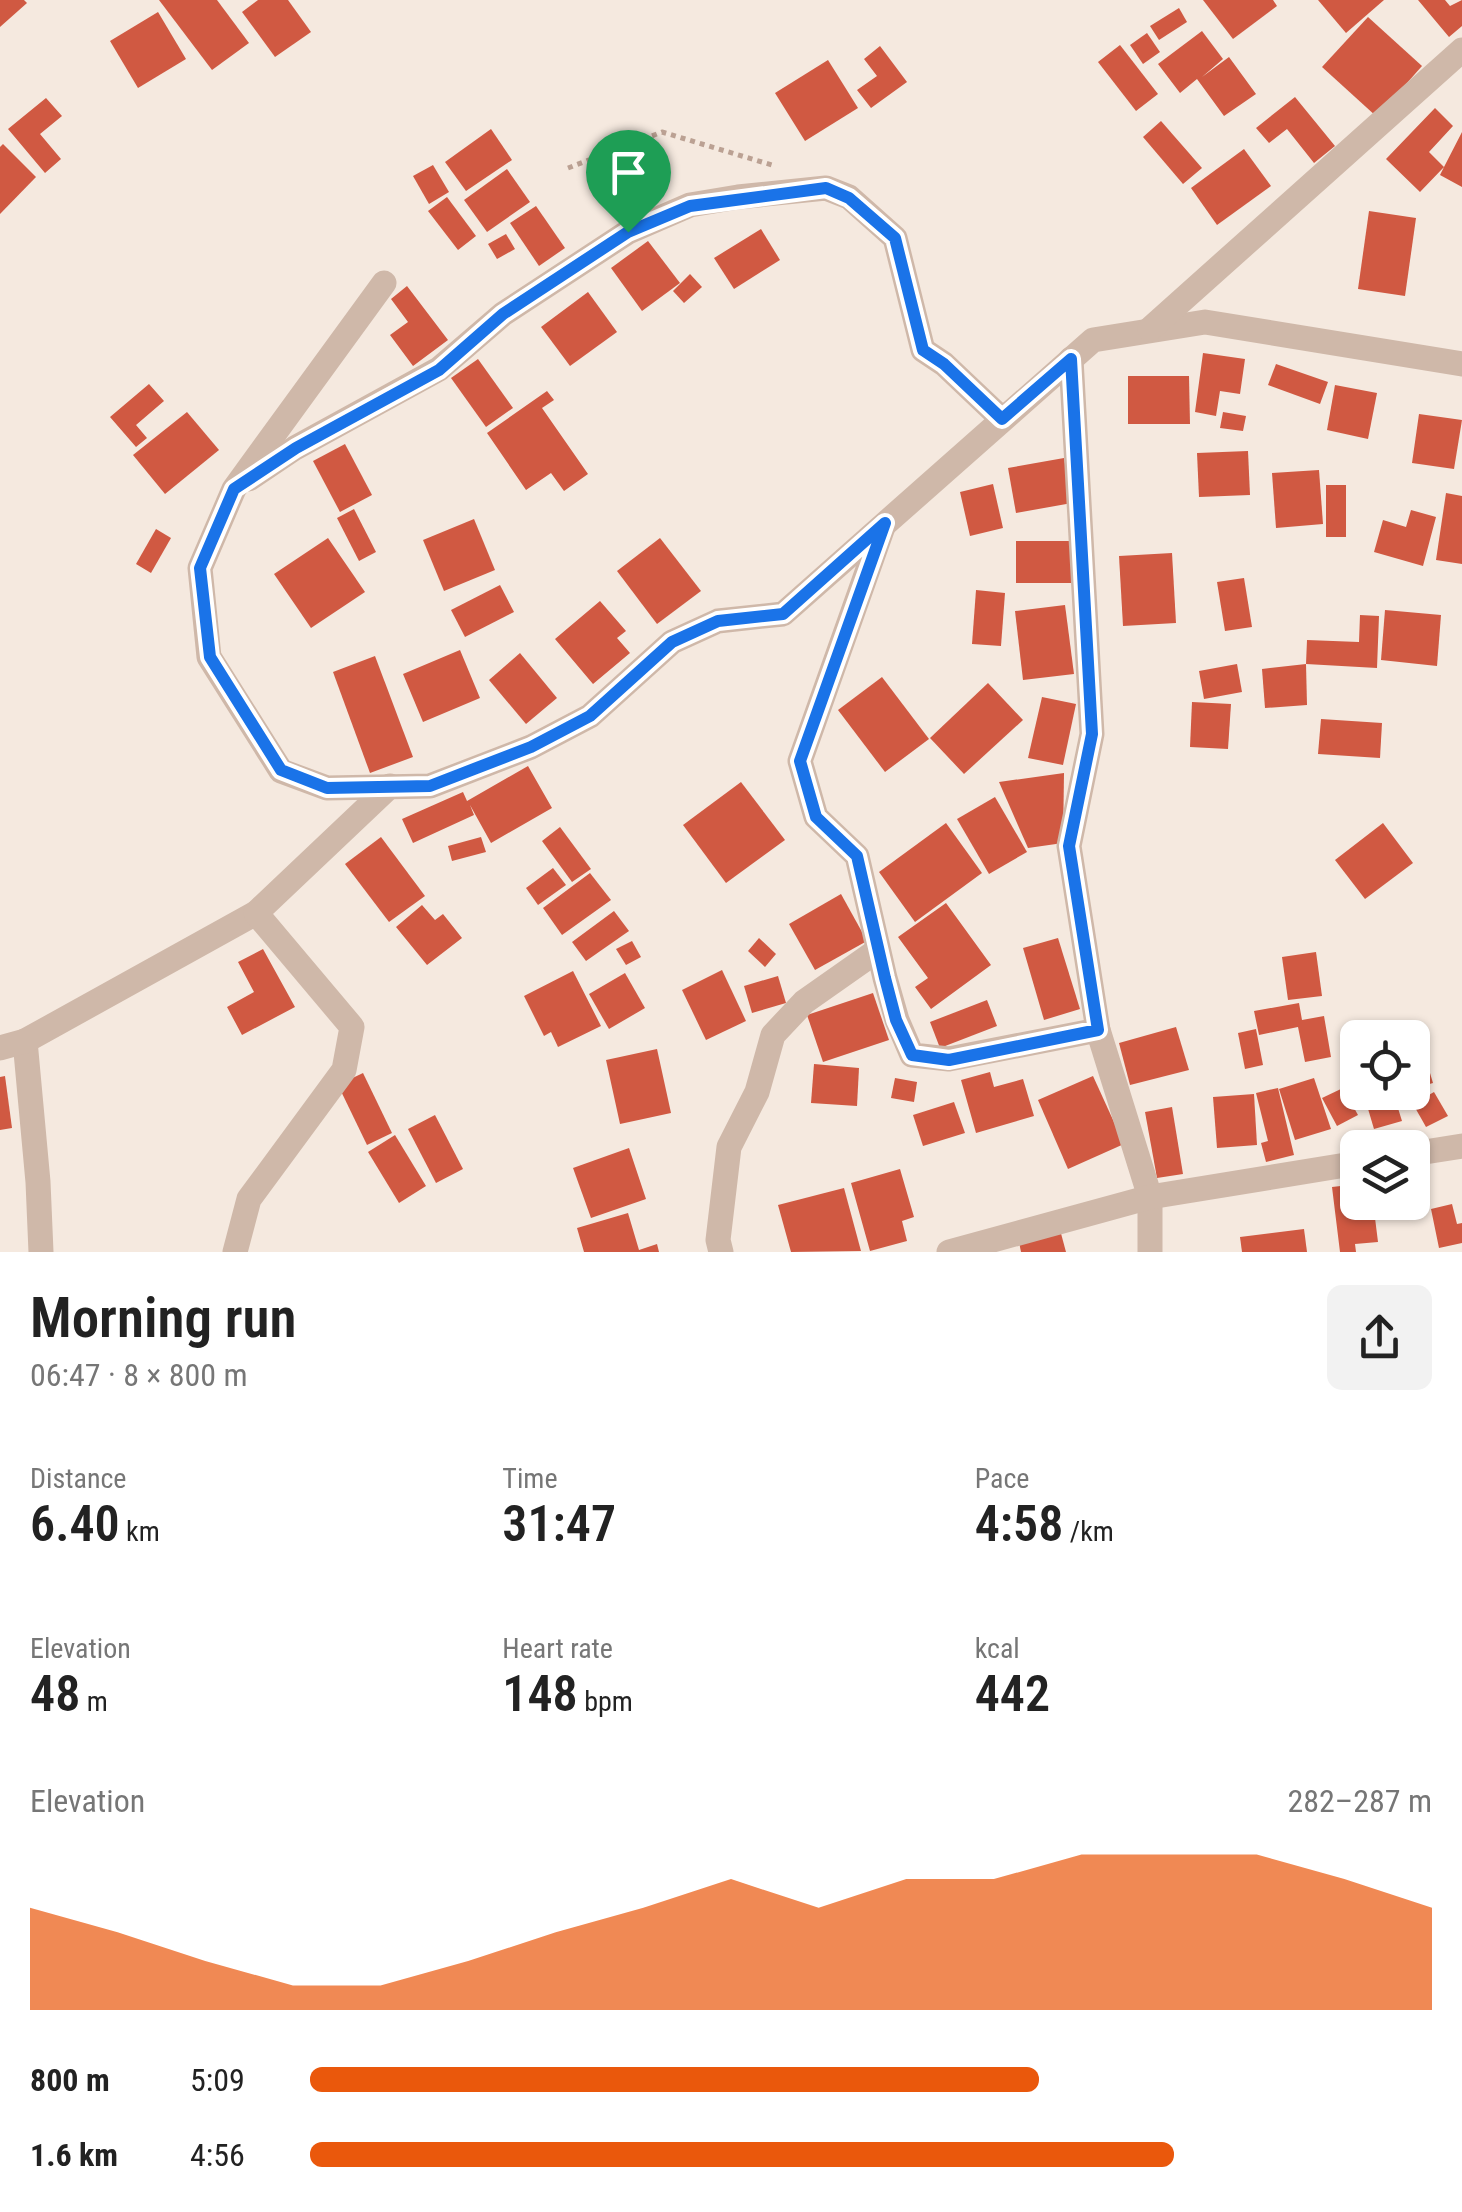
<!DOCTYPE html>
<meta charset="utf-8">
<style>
:root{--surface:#fff;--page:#f2f2f2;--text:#222;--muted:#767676;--accent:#ea580c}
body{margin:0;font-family:"Roboto Condensed",sans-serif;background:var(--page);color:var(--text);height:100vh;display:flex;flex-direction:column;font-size:38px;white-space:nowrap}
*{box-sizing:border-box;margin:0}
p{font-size:32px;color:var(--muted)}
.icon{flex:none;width:55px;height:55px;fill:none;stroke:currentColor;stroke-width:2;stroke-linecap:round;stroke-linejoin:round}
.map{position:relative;height:1252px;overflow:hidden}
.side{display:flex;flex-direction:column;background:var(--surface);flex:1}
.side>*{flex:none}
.tools{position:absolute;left:1340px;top:1020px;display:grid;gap:20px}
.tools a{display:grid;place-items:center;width:90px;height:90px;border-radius:15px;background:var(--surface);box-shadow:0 2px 8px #0004;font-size:50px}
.pin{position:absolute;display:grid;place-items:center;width:85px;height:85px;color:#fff;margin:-102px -42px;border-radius:50% 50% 50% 0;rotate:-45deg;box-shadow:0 0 10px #0007}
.pin .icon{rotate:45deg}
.round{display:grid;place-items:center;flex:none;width:105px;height:105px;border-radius:15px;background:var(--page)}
.headline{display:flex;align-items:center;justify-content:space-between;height:170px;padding:0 30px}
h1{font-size:55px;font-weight:600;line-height:75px}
.figures{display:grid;grid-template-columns:repeat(3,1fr);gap:15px;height:170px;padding:10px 30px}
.figures div{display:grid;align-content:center}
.figures b{font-size:50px;font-weight:600}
.figures small{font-size:28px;font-weight:400}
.figures p{font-size:28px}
.chart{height:280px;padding:20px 30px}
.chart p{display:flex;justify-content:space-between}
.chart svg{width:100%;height:180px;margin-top:10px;fill:var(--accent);opacity:.7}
ul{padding:0 30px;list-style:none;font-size:32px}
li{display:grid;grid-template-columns:160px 120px 1fr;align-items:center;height:75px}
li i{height:25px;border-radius:12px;background:var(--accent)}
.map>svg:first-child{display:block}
</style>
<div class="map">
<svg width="1462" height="1252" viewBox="0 0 1462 1252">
<rect width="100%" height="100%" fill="#f5e9df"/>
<g fill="#d05942">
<path d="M0 0H24L27 3 0 27Z"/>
<path d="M159 0H217L249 43 212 70Z"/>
<path d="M258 0H288L311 32 275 57 242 12Z"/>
<path d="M1203 0H1273L1277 6 1233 39Z"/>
<path d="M1318 0H1384L1346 33Z"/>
<path d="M1418 0H1445L1450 6 1462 0V26L1449 37Z"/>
<path d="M1179 8 1187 22 1159 40 1150 26Z"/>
<path d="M158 12 186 59 138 88 110 41Z"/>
<path d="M1368 17 1422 66 1377 117 1322 67Z"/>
<path d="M1202 31 1223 59 1202 77 1229 57 1256 94 1224 116 1197 79 1180 93 1158 64Z"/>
<path d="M1147 33 1160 52 1143 64 1130 45Z"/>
<path d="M1120 45 1158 94 1136 111 1098 62Z"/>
<path d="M880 46 907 82 871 108 857 90 877 76 864 59Z"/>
<path d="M828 60 858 108 805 141 775 93Z"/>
<path d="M1295 97 1335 146 1314 163 1287 129 1269 143 1256 128Z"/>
<path d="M46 98 62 116 40 134 61 159 45 173 8 129Z"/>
<path d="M1435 108 1453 126 1429 152 1444 167 1462 132V187L1440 175 1444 167 1420 192 1386 159Z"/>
<path d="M1161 121 1202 168 1183 184 1143 137Z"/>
<path d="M491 129 512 160 466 191 445 162Z"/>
<path d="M3 144 36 177 0 214V147Z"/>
<path d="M1244 149 1271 186 1217 225 1191 188Z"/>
<path d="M433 165 449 192 429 204 413 176Z"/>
<path d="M507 169 530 202 487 232 464 200Z"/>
<path d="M447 197 476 236 458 250 428 211Z"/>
<path d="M536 206 565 248 539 266 510 223Z"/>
<path d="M1369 211 1416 218 1405 296 1358 289Z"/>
<path d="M761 229 780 260 734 289 714 258Z"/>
<path d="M506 234 515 249 497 259 488 244Z"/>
<path d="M648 241 680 283 642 311 611 268Z"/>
<path d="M690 274 702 287 684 303 673 291Z"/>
<path d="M407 286 448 340 413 366 390 335 408 322 391 299Z"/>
<path d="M588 292 617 332 570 366 541 327Z"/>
<path d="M1203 353 1245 359 1240 394 1220 391 1216 416 1195 412Z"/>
<path d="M478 359 513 408 486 427 451 378Z"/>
<path d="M1276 364 1328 382 1320 404 1268 385Z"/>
<path d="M1128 376H1189L1190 424H1128Z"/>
<path d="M149 384 164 401 136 425 147 438 136 447 110 417Z"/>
<path d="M1335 385 1377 393 1368 439 1327 430Z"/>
<path d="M547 391 554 400 542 408 588 474 564 491 551 473 526 490 487 433Z"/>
<path d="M187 412 219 450 165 494 133 455Z"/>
<path d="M1223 412 1246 416 1243 431 1220 428Z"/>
<path d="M1419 414 1462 420 1454 469 1412 463Z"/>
<path d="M345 444 372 495 340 512 313 461Z"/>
<path d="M1248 451 1250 495 1199 497 1197 453Z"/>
<path d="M1064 458 1072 503 1016 513 1008 468Z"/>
<path d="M1319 470 1323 524 1276 528 1272 473Z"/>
<path d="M993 484 1003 528 970 536 960 492Z"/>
<rect x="1326" y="485" width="20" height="52"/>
<path d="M1446 493 1462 496V564L1436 560Z"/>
<path d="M354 509 376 552 359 561 337 518Z"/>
<path d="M1411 510 1436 517 1423 566 1374 552 1383 520 1406 527Z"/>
<path d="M474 519 495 570 444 591 423 540Z"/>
<path d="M156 529 171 538 151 573 136 564Z"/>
<path d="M328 538 365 592 311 628 274 574Z"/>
<path d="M660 538 701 591 657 624 617 571Z"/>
<rect x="1016" y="541" width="55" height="42"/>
<path d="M1172 553 1176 623 1123 626 1119 556Z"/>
<path d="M1244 578 1252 627 1225 631 1217 582Z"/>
<path d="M500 585 514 612 465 637 451 610Z"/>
<path d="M976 590 1005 593 1001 646 972 644Z"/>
<path d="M600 601 626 631 617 638 630 653 593 684 555 639Z"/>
<path d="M1065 605 1074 674 1023 680 1015 611Z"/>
<path d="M1385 610 1441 615 1437 666 1381 660Z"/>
<path d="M1360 615 1379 616 1377 668 1306 664 1307 640 1359 642Z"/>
<path d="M460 650 480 698 423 722 403 674Z"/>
<path d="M520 653 557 698 526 724 489 680Z"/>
<path d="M375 656 413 757 370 773 333 672Z"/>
<path d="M1237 664 1242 692 1204 699 1199 671Z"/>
<path d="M1306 664 1307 705 1265 708 1262 669Z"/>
<path d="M882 677 929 739 885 772 838 710Z"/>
<path d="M988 683 1023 720 964 774 930 738Z"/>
<path d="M1042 697 1076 704 1063 765 1028 758Z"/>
<path d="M1192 702 1231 704 1228 749 1190 747Z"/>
<path d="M1321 719 1382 723 1380 758 1318 754Z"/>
<path d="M528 766 552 808 491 843 470 805 474 815 413 843 402 819 463 792 467 801Z"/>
<path d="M1064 773 1063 843 1028 848 999 782Z"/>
<path d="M741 782 785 840 726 883 683 825Z"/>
<path d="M995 797 1027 852 989 874 957 819Z"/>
<path d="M946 823 982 873 915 922 879 872Z"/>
<path d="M1383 823 1413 863 1365 899 1335 860Z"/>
<path d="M560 827 591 869 572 882 542 841Z"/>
<path d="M381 837 425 896 389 922 345 864Z"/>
<path d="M481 837 486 852 452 861 448 846Z"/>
<path d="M553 868 566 885 538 905 526 888Z"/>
<path d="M590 873 611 900 562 935 543 908Z"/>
<path d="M841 894 867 941 815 970 789 924Z"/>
<path d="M946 903 991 965 931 1009 915 987 928 978 898 937Z"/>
<path d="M422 905 435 920 443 914 462 938 427 965 396 927Z"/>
<path d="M614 911 629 931 586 961 572 942Z"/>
<path d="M759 938 776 954 765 967 748 951Z"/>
<path d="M1058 938 1080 1009 1044 1020 1023 948Z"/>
<path d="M632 941 641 957 626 965 616 949Z"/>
<path d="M263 949 295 1007 242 1035 227 1007 254 992 238 962Z"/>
<path d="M1316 952 1322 996 1288 1000 1282 957Z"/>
<path d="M722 970 746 1021 706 1040 682 990Z"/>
<path d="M573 971 601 1026 558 1047 551 1032 544 1036 524 996Z"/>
<path d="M625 973 645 1008 609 1029 589 994Z"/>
<path d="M778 976 786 1003 752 1013 744 986Z"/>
<path d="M873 993 889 1040 823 1062 807 1015Z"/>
<path d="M987 1000 997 1026 940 1048 930 1022Z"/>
<path d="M1299 1003 1302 1020 1324 1016 1331 1057 1305 1062 1298 1027 1259 1035 1254 1011Z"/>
<path d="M1176 1027 1189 1070 1130 1085 1119 1043Z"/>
<path d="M1256 1029 1263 1065 1245 1069 1238 1033Z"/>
<path d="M657 1049 671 1113 620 1124 606 1060Z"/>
<path d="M1424 1053 1433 1083 1412 1089V1056Z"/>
<path d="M814 1064 859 1068 857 1106 811 1103Z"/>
<path d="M990 1072 994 1087 1023 1079 1034 1116 976 1133 961 1080Z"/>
<path d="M363 1073 392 1133 367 1145 338 1085Z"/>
<path d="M5 1076 12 1128 0 1130V1077Z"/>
<path d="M1093 1076 1124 1144 1068 1169 1038 1100Z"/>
<path d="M895 1078 917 1082 914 1102 891 1098Z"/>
<path d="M1314 1078 1331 1129 1295 1140 1279 1089Z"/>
<path d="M1278 1088 1294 1155 1266 1162 1261 1143 1268 1141 1256 1093Z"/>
<path d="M1343 1088 1358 1115 1337 1126 1322 1098Z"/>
<path d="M1363 1092H1393L1402 1121 1374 1129Z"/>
<path d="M1434 1092 1448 1116 1426 1127 1413 1104Z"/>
<path d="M1254 1094 1257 1145 1217 1148 1213 1097Z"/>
<path d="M954 1102 965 1133 923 1146 913 1115Z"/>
<path d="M1172 1107 1183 1174 1157 1178 1145 1112Z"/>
<path d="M435 1115 463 1169 436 1183 408 1129Z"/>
<path d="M395 1135 426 1186 399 1203 368 1152Z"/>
<path d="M629 1148 646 1199 591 1218 573 1168Z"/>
<path d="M900 1169 914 1217 902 1221 907 1241 870 1251 851 1183Z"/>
<path d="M1358 1184V1202H1373L1378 1242 1355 1244 1356 1252H1340L1332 1187Z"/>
<path d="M844 1188 861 1251 791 1252 778 1205Z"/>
<path d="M1452 1204 1457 1224 1462 1223V1243L1439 1248 1431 1209Z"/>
<path d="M628 1213 639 1250 657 1244 659 1252H584L577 1228Z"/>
<path d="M1059 1226 1066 1252H1021L1018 1237Z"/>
<path d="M1304 1229 1307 1252H1242L1240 1237Z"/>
</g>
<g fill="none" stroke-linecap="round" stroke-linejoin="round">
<path stroke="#bba193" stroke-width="5" stroke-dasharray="5 5" stroke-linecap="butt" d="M568 168 662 132 772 165"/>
<g stroke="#cfb8a9" stroke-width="25">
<path d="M384 283 234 489 200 568 209 657 281 771 327 788 430 786 531 747 590 716 672 642 718 621 783 614 1093 340 1205 322 1462 364"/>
<path d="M1150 329 1462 50"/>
<path d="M1071 359 1092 734 1069 846 1098 1030 1150 1197V1252"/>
<path d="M249 479 295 448 439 369 503 314 628 232 690 205 738 197 826 188 849 197 895 238 923 350 944 364 1002 419"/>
<path d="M883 527 800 761 816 817 857 856 885 978 897 1020 912 1055 949 1059 1098 1030"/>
<path d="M25 1041 38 1182 41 1252"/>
<path d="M0 1048 25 1041 256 913"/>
<path d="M1412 1154 1462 1146"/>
<path d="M235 1252 249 1199 344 1070 352 1027 256 913 390 786"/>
<path d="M721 1252 718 1240 729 1147 757 1092 773 1035 804 1002 878 950"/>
<path d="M949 1252 1150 1197 1358 1163"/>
</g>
</g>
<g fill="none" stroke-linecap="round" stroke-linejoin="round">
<g stroke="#fff" stroke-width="20">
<path id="route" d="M826 188 849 198 895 238 923 350 944 364 1002 419 1071 359 1092 734 1069 846 1098 1030 949 1060 912 1055 896 1020 885 978 857 856 816 817 800 761 885 523 783 614 718 621 672 642 590 716 531 747 430 786 327 788 281 770 210 657 200 568 234 489 296 448 439 370 503 314 628 232 690 206Z"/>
</g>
<use href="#route" stroke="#1a73e8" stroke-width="12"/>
</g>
</svg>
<div class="tools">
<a><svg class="icon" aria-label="locate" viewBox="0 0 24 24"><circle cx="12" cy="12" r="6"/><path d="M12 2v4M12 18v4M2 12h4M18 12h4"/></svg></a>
<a><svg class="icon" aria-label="layers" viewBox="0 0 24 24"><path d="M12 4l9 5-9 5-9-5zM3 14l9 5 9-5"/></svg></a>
</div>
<div class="pin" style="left:628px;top:232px;background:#1e9e55"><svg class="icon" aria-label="arrive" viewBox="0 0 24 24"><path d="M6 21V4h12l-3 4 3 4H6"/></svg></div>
</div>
<section class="side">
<div class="headline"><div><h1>Morning run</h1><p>06:47 · 8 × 800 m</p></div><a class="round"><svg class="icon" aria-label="share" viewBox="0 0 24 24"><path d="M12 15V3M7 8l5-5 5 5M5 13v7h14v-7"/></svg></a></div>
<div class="figures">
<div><p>Distance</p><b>6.40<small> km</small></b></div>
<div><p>Time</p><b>31:47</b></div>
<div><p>Pace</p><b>4:58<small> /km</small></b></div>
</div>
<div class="figures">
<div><p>Elevation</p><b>48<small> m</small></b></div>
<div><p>Heart rate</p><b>148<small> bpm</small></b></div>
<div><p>kcal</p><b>442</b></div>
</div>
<div class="chart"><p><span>Elevation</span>282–287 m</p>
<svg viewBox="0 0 160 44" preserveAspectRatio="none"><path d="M0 44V19L10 25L20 32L30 38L40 38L50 32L60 25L70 19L80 12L90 19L100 12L110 12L120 6L130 6L140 6L150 12L160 19V44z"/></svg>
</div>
<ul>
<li><b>800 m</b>5:09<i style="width:65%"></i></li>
<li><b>1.6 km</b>4:56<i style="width:77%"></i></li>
</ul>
</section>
